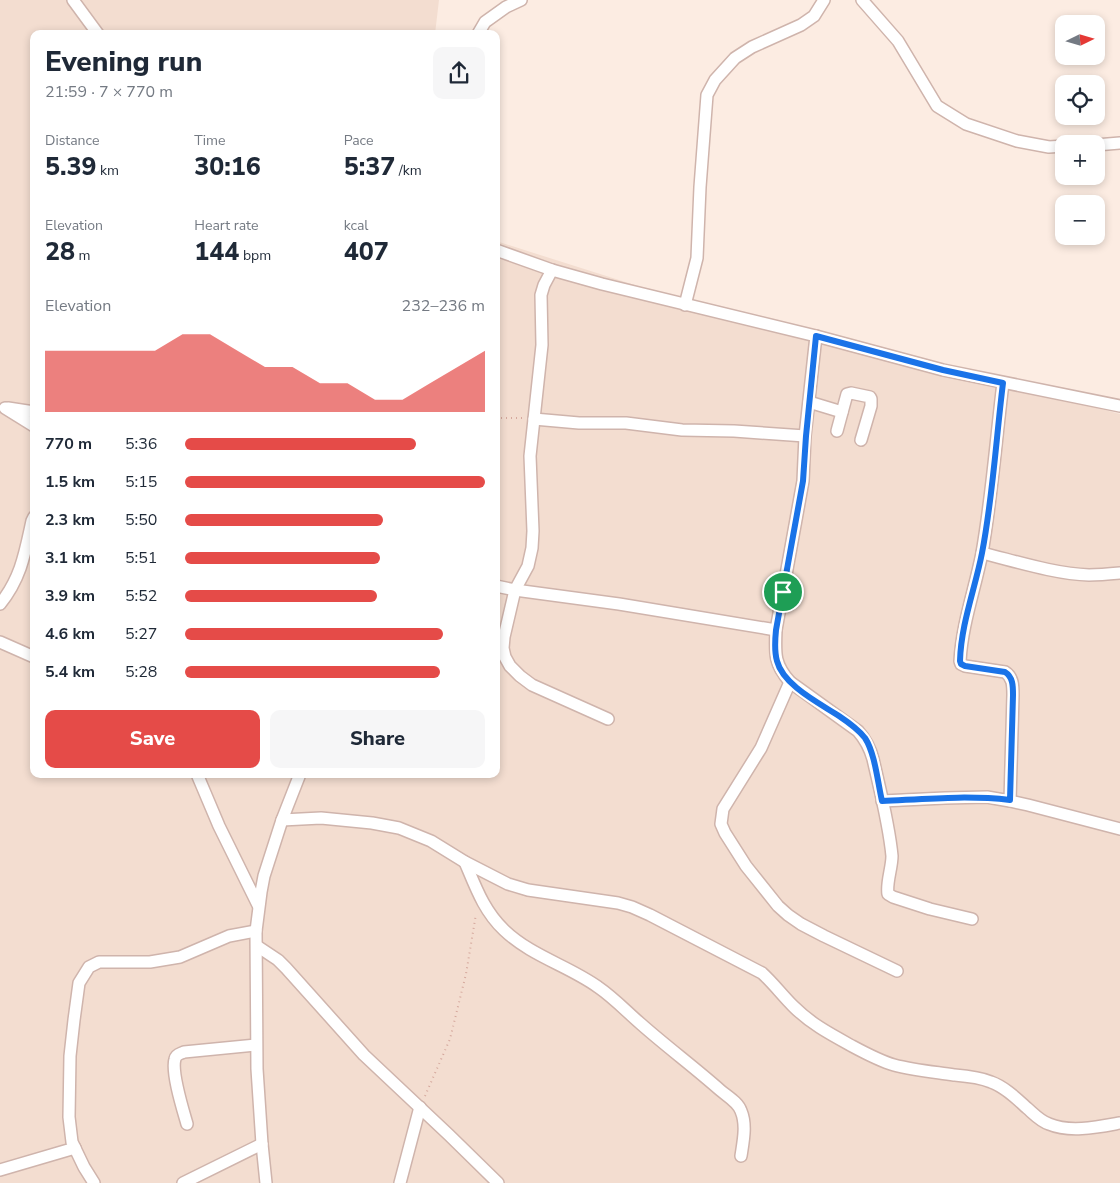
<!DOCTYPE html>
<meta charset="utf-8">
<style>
:root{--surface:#fff;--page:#f6f6f7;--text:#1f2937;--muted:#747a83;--accent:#e54b48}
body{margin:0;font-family:"Nunito Sans",sans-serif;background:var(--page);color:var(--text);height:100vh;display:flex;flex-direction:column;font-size:19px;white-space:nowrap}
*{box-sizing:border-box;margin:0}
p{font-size:16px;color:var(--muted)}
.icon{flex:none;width:28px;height:28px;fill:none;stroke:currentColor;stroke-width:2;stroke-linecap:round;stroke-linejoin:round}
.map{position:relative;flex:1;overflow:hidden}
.details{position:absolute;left:30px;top:30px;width:470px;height:748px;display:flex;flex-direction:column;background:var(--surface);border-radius:10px;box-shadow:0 2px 8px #0003}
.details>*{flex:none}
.needle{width:32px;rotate:85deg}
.controls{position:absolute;left:1055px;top:15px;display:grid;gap:10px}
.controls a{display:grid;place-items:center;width:50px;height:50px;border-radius:10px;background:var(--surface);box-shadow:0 2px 8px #0003;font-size:25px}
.pin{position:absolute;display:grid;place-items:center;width:42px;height:42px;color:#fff;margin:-21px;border:2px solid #fff;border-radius:50%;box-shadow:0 1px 5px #0007}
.round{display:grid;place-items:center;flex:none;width:52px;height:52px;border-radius:10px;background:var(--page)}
.headline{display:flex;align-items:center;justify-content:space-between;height:85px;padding:0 15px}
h1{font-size:28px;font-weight:800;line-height:38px}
.stats{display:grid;grid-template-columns:repeat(3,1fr);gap:8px;height:85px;padding:5px 15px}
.stats div{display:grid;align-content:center}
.stats b{font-size:25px;font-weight:800}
.stats small{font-size:14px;font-weight:400}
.stats p{font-size:14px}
.chart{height:140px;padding:10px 15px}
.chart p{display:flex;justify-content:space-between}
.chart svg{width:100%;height:90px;margin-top:5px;fill:var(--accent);opacity:.7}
.primary-button{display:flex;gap:10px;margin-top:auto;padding:10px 15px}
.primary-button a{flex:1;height:58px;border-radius:10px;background:var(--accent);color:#fff;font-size:20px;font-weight:800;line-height:58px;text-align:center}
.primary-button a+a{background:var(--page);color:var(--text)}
ul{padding:0 15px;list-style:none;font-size:16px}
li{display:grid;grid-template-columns:80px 60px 1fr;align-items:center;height:38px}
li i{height:12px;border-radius:6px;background:var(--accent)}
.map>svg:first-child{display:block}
</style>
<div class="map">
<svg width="1120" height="1183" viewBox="0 0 1120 1183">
<rect width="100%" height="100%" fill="#fcece2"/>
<path fill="#f3ddd0" d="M0 0H439L435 34H34V774H496V241L682 300 1120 414V1183H0Z"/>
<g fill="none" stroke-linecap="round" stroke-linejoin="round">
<g stroke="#cfb4ac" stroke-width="14">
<g id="minor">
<path d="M73 0 98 34"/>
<path d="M862 0 898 41 937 106 966 124 1017 141 1049 147 1064 146"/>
<path d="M478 34 485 22 506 7 521 0"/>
<path d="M1096 145 1120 143"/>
<path d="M496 250 552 270 602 284 816 336 943 370 1120 406"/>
<path d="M552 270 544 285 541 295 542 345 530 456 533 531 532 548 528 566 515 590 504 637 503 648 505 657 510 666 520 676 532 685 608 719"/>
<path d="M685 305 697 258 700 187 707 95 715 80 735 58 752 47 801 25 814 16 824 0"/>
<path d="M816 336 805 436 803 481 776 630C775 654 774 664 790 682L858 731C866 740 870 748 873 759 880 790 889 824 892 856 892 868 886 883 888 894L893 897 930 909 972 919"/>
<path d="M1003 383C996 439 992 496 982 553 975 589 962 624 960 661L961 664 965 666 1005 672C1013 677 1013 686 1013 695L1010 801"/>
<path d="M809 402 842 412"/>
<path d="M5 408 34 426"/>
<path d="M8 408 34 412"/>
<path d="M534 419 579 423H626L682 430 734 431 805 436"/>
<path d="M837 431 847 394 851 393 870 397 871 399V406L861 440"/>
<path d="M982 553C1015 561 1055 574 1089 575 1099 575 1110 574 1120 573"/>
<path d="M496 586 515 590 619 604 776 630"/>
<path d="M0 604C21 578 25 553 32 521L34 517"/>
<path d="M0 642 34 657"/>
<path d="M790 682 761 748 723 809 721 824 725 833 746 866 778 906 788 915 801 924 824 936 897 971"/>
<path d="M197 774 219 826 258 905"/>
<path d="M882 801 945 798 987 797 1010 801 1028 805 1120 829"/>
<path d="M282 820 321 818 372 823 399 828 431 841 465 862 508 884 528 890 618 903 632 907 650 915 762 973C773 983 782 995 793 1006 811 1024 830 1034 852 1046 865 1053 880 1061 894 1065 913 1070 934 1072 954 1075 966 1076 979 1077 991 1082 1005 1087 1017 1099 1027 1108 1034 1114 1040 1121 1049 1124 1070 1133 1098 1127 1120 1123"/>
<path d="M465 862C476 888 484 911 504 930 531 956 569 966 598 987 614 998 627 1012 641 1024 667 1047 694 1067 720 1090 727 1096 738 1102 741 1111 747 1125 743 1142 741 1156"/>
<path d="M257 946 278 960 286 968 364 1055 449 1135 498 1183"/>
<path d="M187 1124C183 1110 171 1072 175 1059 176 1054 180 1054 184 1052L256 1045"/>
<path d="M0 1170 75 1148"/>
<path d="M94 1183 84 1167 72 1142 69 1117 70 1056 74 1020 79 983 89 967 99 962H150L180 957 229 936 256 931"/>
<path d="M183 1183 262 1144"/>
<path d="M266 1183 262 1144 257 1069 256 931 261 892 264 876 282 820 300 774"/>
<path d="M400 1183 420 1107"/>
</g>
</g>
<g stroke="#d5a89d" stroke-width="2" stroke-dasharray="1 4" stroke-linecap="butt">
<path d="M496 418H524"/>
<path d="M425 1096 450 1039 466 974 476 914"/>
</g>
<use href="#minor" stroke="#fff" stroke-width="11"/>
</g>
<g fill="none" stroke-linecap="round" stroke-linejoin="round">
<g stroke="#fff" stroke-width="10">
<path id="route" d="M816 336 943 370 1003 383C996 439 993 496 982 553 975 589 961 624 960 661L961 664 965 666 1005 672C1013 677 1013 686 1013 695L1010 800C967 795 925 799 882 801 878 784 875 753 865 738 858 729 848 722 839 716 819 703 783 685 777 661 774 651 775 640 776 630L803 481 806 436Z"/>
</g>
<use href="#route" stroke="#1a73e8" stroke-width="6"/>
</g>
</svg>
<div class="controls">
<a><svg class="needle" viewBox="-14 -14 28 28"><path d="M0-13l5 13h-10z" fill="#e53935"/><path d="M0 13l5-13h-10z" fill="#747a83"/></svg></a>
<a><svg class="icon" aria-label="locate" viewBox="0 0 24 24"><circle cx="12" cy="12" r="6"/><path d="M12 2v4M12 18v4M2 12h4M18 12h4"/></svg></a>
<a>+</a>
<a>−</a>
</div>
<div class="pin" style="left:783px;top:592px;background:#1e9e55"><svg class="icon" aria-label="arrive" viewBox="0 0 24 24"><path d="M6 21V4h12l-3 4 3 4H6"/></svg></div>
<section class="details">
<div class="headline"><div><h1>Evening run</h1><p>21:59 · 7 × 770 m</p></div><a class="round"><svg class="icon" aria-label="share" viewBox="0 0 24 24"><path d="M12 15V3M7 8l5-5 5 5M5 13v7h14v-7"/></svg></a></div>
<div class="stats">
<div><p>Distance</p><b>5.39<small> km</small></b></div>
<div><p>Time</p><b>30:16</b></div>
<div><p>Pace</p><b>5:37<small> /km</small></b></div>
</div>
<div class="stats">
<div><p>Elevation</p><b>28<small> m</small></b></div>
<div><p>Heart rate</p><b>144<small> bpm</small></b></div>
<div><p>kcal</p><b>407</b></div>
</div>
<div class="chart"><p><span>Elevation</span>232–236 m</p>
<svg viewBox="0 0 160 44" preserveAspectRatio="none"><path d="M0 44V14L10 14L20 14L30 14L40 14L50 6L60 6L70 14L80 22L90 22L100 30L110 30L120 38L130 38L140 30L150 22L160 14V44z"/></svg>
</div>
<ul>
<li><b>770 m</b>5:36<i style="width:77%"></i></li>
<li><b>1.5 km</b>5:15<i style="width:100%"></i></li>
<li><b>2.3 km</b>5:50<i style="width:66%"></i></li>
<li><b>3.1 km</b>5:51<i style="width:65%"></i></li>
<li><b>3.9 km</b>5:52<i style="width:64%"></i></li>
<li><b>4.6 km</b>5:27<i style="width:86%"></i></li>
<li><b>5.4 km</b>5:28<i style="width:85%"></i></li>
</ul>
<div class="primary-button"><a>Save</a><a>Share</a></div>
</section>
</div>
